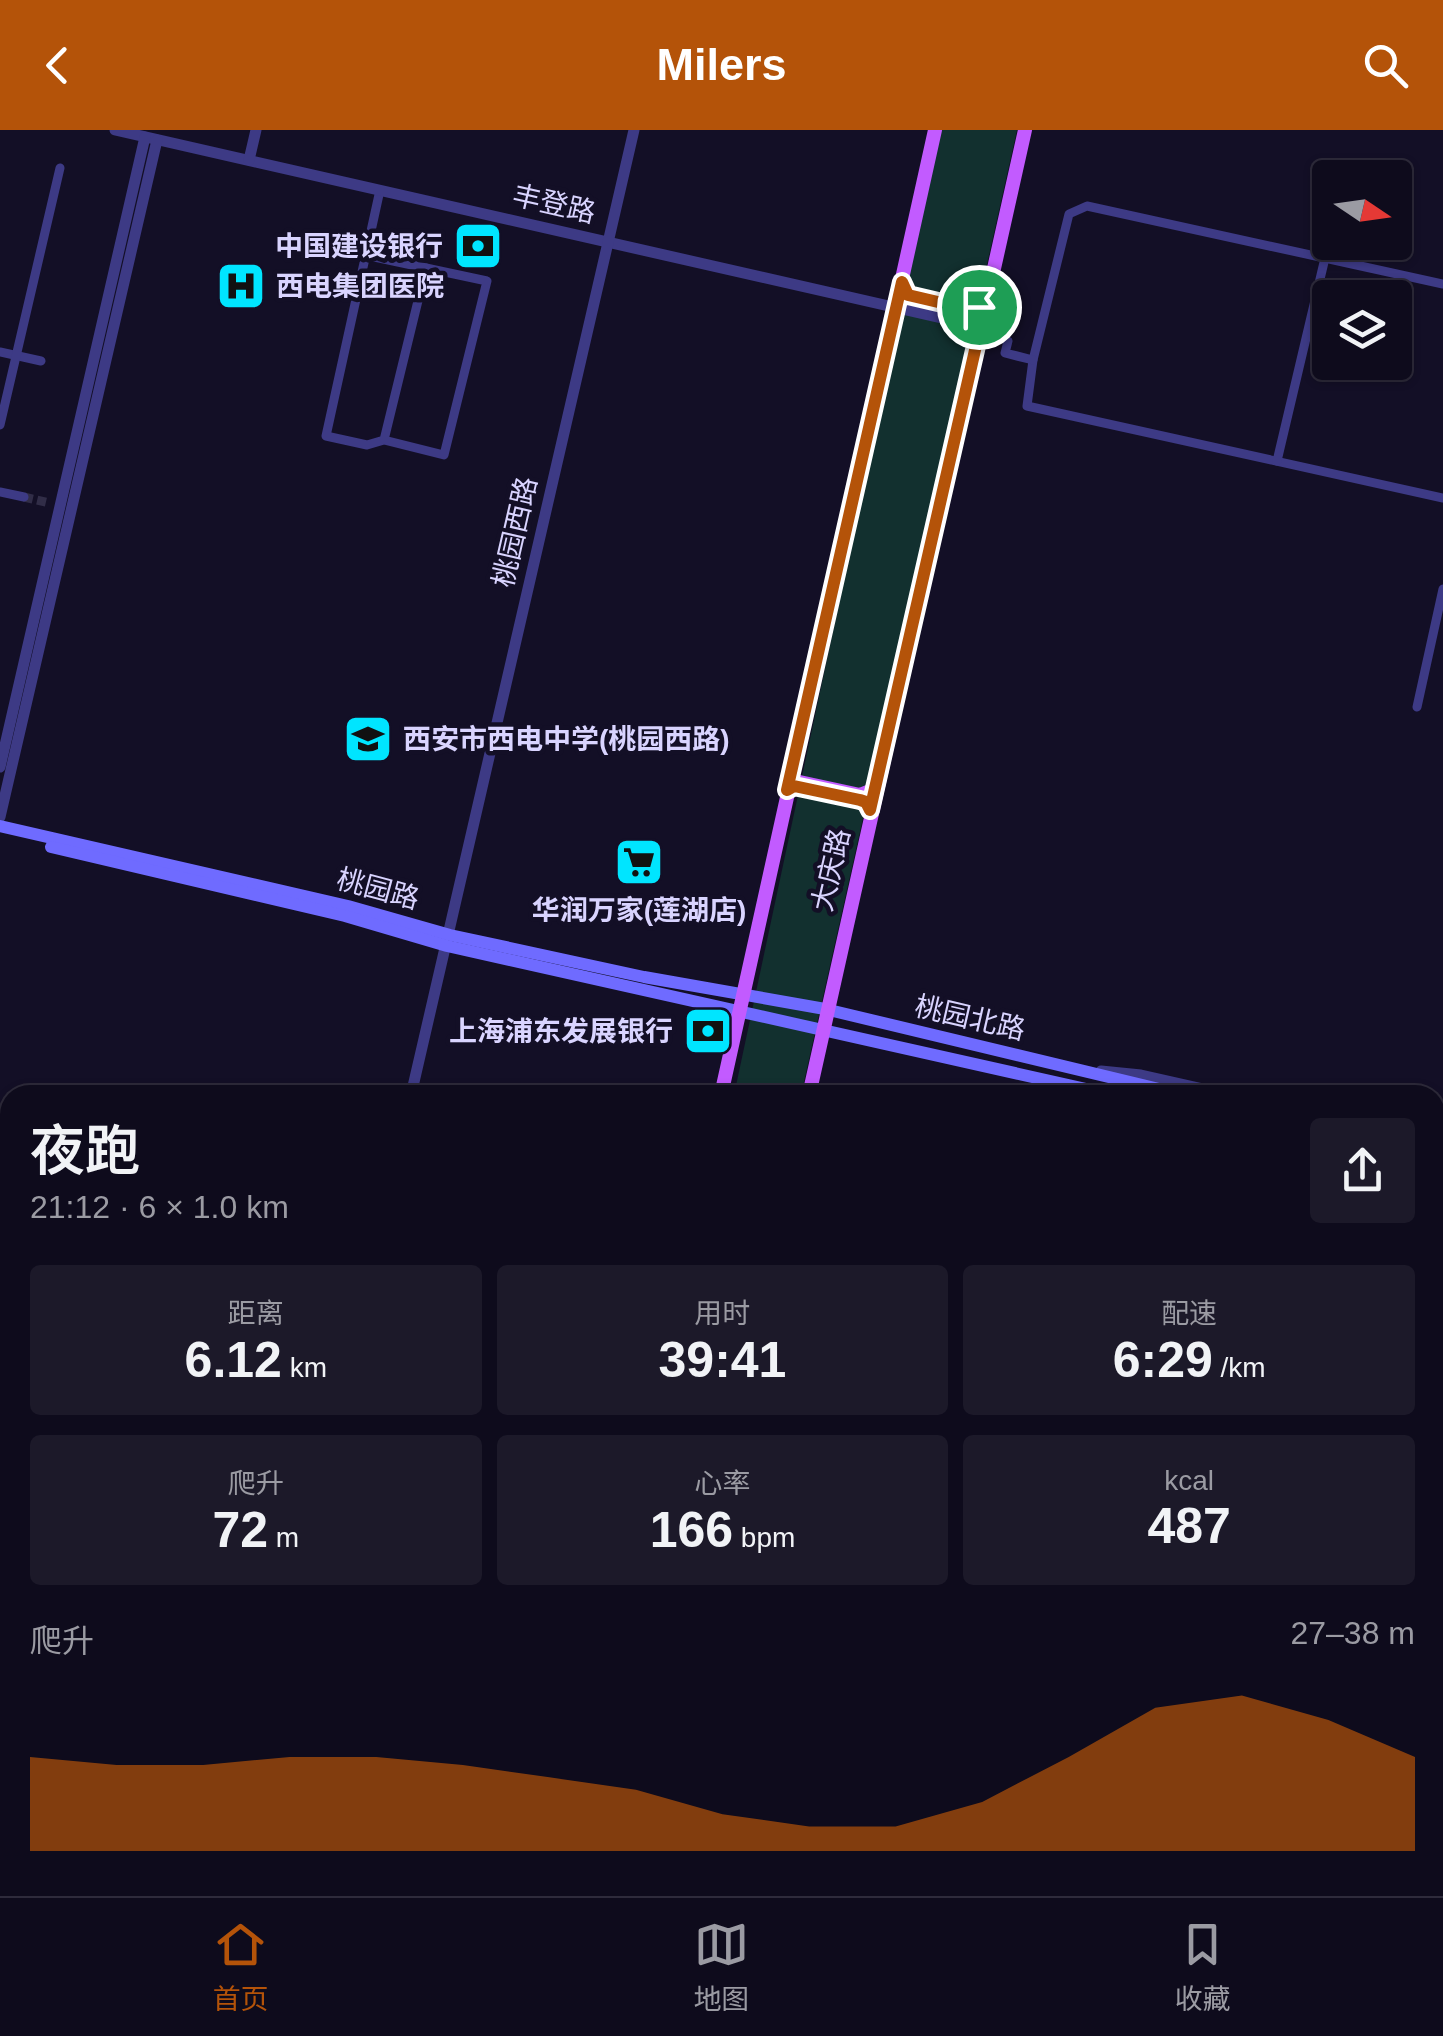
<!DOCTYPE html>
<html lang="zh">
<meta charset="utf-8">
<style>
:root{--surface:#0e0b1c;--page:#1c1929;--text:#f1f3f6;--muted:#9b9ba3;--line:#2e2b3b;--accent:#b45309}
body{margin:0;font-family:Arial,"Noto Sans SC",sans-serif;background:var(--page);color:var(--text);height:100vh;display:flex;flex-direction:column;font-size:38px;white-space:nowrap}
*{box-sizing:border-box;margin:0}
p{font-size:32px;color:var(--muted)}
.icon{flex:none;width:55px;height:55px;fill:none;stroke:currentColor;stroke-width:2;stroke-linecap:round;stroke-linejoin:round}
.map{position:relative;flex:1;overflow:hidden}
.drawer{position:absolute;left:0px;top:955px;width:1445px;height:812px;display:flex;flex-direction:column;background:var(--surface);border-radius:30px 30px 0 0;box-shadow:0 2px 8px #0004,0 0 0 2px var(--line)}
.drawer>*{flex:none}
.needle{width:65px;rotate:103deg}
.controls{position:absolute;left:1312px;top:30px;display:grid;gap:20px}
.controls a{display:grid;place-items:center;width:100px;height:100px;border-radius:10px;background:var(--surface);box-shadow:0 2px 8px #0004,0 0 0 2px var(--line);font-size:50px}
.pin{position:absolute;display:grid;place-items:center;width:85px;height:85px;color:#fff;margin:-42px;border:5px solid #fff;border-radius:50%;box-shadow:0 2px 10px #0007}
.round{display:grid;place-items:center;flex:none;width:105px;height:105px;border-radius:10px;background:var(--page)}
.overview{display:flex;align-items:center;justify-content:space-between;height:170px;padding:0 30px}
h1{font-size:55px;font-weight:600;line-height:75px}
.stats{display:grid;grid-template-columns:repeat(3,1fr);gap:15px;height:170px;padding:10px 30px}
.stats div{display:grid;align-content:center;border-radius:10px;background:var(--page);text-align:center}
.stats b{font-size:50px;font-weight:600}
.stats small{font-size:28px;font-weight:400}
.stats p{font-size:28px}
.chart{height:280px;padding:20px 30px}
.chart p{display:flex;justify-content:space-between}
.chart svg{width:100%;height:180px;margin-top:10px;fill:var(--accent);opacity:.7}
header{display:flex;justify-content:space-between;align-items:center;height:130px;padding:0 30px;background:var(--accent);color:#fff;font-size:45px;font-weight:600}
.tab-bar{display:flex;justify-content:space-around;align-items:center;height:140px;border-top:2px solid var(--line);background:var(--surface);font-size:28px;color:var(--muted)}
.tab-bar a{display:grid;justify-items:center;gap:5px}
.tab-bar .selected{color:var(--accent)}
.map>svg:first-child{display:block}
</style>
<header><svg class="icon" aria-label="back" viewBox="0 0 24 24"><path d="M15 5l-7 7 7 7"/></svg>Milers<svg class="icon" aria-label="search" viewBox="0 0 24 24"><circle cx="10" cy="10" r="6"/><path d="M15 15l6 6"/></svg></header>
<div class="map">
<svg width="1443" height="1766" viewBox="0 0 1443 1766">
<rect width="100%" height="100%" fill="#130f26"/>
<g fill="#12302f">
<path d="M940 0H1017L801 965H734Z"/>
<path d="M0 976 10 979V1171L0 1168Z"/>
<path d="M739 1758H895L893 1766H767Z"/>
</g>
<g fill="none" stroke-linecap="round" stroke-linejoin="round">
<path stroke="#312d47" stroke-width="9" stroke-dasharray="9 4.5" stroke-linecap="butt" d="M24 367 50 373"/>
<g stroke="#3d3a85" stroke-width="9">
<path d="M380 60 326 306 367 315 384 310 444 325 487 151 426 138 384 310"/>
<path d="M365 125 426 138"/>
<path d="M1443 154 1087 76 1069 84 1033 230 1027 276 1443 368"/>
<path d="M981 197 1008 211 1005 223 1033 230"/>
<path d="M0 222 41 231"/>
<path d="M0 295 60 38"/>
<path d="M1277 331 1325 128"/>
<path d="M0 362 24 367"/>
<path d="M1417 577 1443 459"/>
<path d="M751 1758 789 1766"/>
</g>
<g stroke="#3d3a85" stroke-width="11">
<path d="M115 0 981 197"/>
<path d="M249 30 256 0"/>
<path d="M0 637 145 7"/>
<path d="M0 687 157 10"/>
<path d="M1101 941 1141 945 1230 965"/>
<path d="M411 965 634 0"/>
<path d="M1435 1015 1443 1017"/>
<path d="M1435 1050 1443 1052"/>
<path d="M0 1205 10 1207"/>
<path d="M1435 1417 1443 1391"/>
<path d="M0 1694 10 1697"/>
<path d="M0 1719 10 1721"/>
<path d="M176 1758 214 1766"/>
<path d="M287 1758 326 1766"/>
<path d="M1320 1766 1323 1758"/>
</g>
<g stroke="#6f6bff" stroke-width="12">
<path d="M0 696 348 776 450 805 644 847 825 879 1184 965"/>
<path d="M51 717 345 786 447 816 1113 965"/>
<path d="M1435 1023 1443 1024"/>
<path d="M1435 1038 1443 1040"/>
<path d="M0 1702 10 1704"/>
<path d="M0 1711 10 1714"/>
<path d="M206 1758 245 1766"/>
<path d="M251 1758 290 1766"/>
</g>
<g stroke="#c25bff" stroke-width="14">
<path d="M903 152 908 165 968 179 987 172"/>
<path d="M791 643 795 651 860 665 875 659"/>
<path d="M721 965 935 0"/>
<path d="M809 965 1025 0"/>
<path d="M540 1766 542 1758"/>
<path d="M632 1766 634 1758"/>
</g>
</g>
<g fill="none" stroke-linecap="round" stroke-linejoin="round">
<g stroke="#fff" stroke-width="20">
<path id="route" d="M902 152 908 165 968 179 986 172 870 680 866 672 860 670 794 656 787 660Z"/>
</g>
<use href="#route" stroke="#b45309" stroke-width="12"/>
</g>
<defs>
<g id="bank-square" transform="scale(2.5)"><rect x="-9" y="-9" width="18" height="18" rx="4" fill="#00e5ff" stroke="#130f26"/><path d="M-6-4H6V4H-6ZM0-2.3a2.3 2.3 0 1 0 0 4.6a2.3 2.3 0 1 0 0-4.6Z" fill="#111"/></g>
<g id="hospital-square" transform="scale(2.5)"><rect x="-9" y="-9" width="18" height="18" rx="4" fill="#00e5ff" stroke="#130f26"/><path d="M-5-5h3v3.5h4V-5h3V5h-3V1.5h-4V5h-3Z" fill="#111"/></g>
<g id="school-square" transform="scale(2.5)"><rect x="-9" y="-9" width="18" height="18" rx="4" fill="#00e5ff" stroke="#130f26"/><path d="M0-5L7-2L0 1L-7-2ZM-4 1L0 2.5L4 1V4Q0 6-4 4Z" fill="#111"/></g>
<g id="supermarket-square" transform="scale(2.5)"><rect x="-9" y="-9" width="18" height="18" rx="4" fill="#00e5ff" stroke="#130f26"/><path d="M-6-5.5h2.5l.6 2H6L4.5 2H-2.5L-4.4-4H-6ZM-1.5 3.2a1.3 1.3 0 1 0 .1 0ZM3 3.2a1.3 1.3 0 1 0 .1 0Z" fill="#111"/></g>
</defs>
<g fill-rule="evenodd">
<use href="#bank-square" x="478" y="116"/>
<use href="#hospital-square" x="241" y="156"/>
<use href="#school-square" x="368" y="609"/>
<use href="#supermarket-square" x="639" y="732"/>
<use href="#bank-square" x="708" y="901"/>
</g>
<g text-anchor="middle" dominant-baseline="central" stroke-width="9" stroke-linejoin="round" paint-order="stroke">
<g font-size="28" fill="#d9d4ff" stroke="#130f26">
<text transform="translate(554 74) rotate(13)">丰登路</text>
<text transform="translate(515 402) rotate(-77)">桃园西路</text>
<text transform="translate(831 740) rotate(-77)">大庆路</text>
<text transform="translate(378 759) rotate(15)">桃园路</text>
<text transform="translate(970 888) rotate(13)">桃园北路</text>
</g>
<g font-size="28" font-weight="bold" fill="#d9d4ff" stroke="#130f26" text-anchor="end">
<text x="443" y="116">中国建设银行</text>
<text x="276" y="156" text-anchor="start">西电集团医院</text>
<text x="403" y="609" text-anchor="start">西安市西电中学(桃园西路)</text>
<text x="639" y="780" text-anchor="middle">华润万家(莲湖店)</text>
<text x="673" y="901">上海浦东发展银行</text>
</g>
</g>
</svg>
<div class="controls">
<a><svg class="needle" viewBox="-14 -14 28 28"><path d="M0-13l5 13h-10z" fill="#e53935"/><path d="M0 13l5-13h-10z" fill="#9b9ba3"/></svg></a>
<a><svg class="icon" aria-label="layers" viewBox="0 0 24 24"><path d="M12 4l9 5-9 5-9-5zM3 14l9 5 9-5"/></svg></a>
</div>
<div class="pin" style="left:979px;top:177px;background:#1e9e55"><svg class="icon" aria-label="arrive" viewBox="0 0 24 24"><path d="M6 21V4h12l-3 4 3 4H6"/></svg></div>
<section class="drawer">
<div class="overview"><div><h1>夜跑</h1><p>21:12 · 6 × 1.0 km</p></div><a class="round"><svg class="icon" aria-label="share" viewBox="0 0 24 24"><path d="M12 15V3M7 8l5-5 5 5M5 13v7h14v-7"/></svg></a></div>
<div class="stats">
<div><p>距离</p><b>6.12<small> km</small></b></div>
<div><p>用时</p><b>39:41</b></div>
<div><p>配速</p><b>6:29<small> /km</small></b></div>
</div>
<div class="stats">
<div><p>爬升</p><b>72<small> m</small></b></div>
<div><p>心率</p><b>166<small> bpm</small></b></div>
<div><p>kcal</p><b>487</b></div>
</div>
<div class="chart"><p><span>爬升</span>27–38 m</p>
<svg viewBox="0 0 160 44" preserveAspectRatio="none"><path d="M0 44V21L10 23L20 23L30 21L40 21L50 23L60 26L70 29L80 35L90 38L100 38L110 32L120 21L130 9L140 6L150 12L160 21V44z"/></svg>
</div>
</section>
</div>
<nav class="tab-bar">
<a class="selected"><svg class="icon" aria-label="home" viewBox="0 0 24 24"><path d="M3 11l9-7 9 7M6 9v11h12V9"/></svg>首页</a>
<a><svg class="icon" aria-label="map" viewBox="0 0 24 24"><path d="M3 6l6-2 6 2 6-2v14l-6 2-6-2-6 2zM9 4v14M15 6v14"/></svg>地图</a>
<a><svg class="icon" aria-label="saved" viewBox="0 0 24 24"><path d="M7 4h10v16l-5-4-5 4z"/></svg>收藏</a>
</nav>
